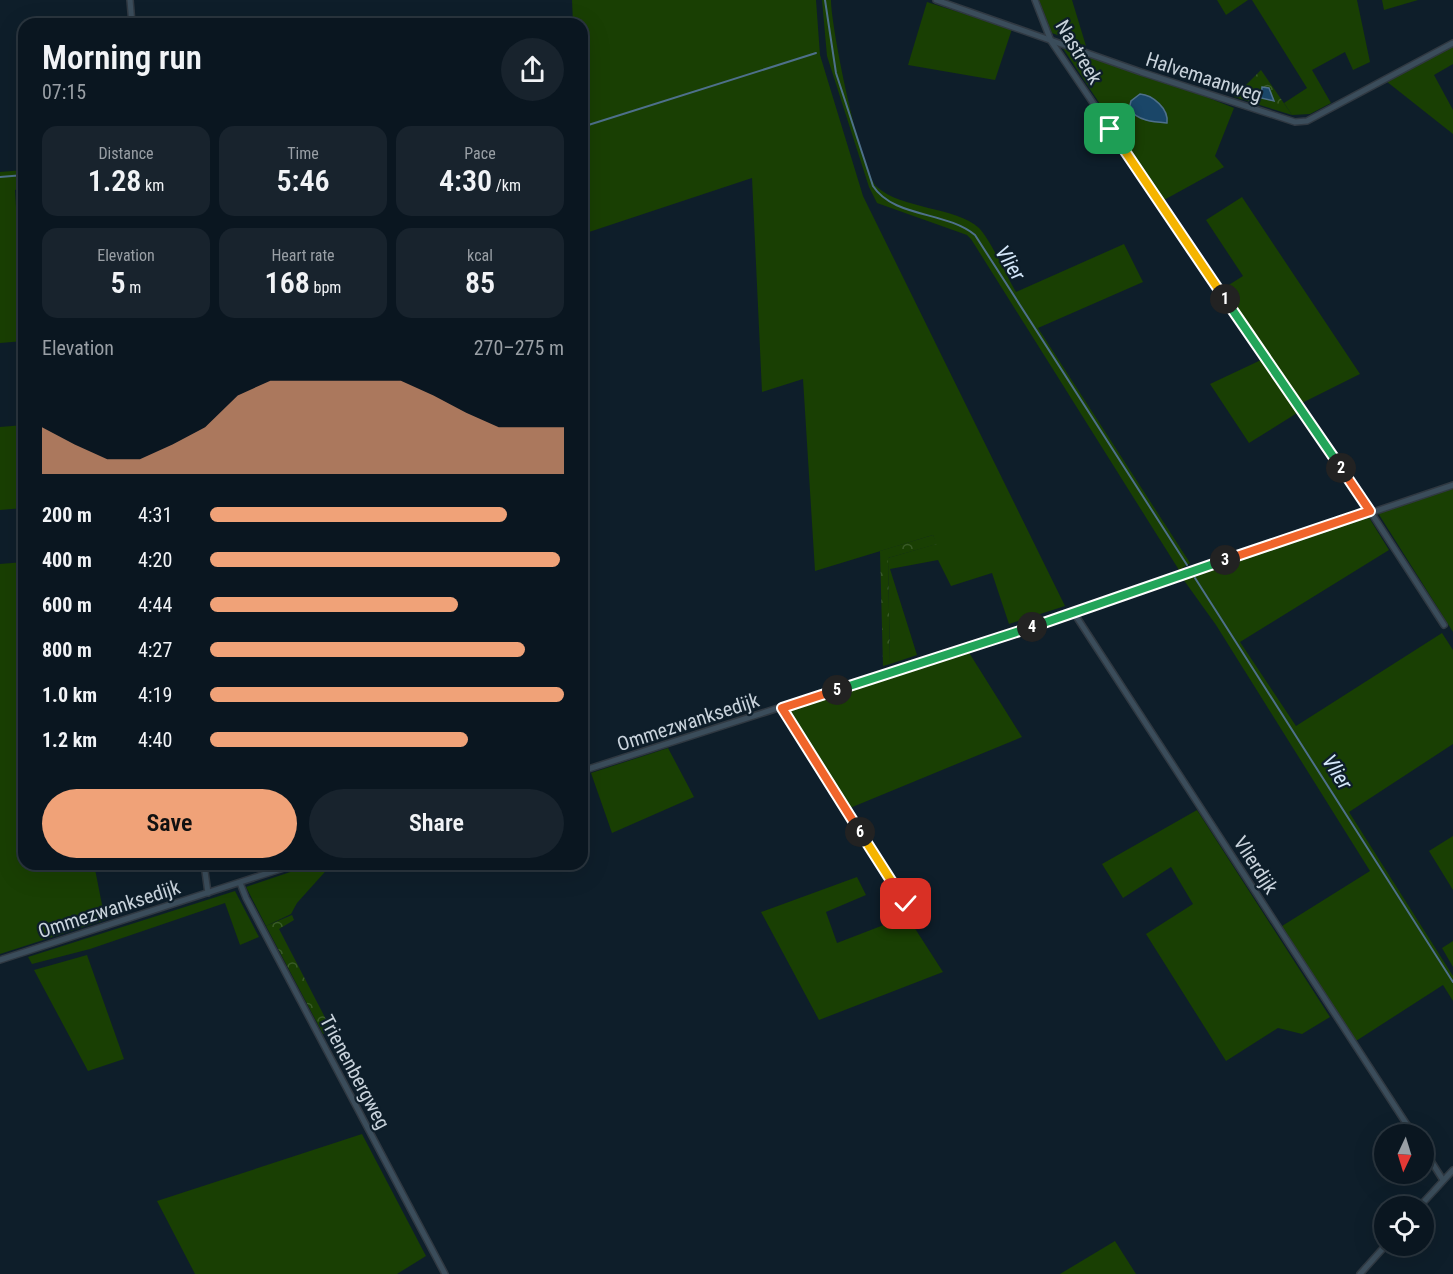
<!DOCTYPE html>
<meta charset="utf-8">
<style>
:root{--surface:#0a1620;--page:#18232d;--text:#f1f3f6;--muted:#999fa5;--line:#2a353e;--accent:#f0a278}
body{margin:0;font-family:"Roboto Condensed",sans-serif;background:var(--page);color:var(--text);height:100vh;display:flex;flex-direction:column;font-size:22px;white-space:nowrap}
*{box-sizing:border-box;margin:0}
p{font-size:20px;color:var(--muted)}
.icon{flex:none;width:33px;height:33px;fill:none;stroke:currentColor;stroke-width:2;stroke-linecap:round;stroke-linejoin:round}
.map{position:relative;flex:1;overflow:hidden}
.details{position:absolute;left:18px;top:18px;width:570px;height:852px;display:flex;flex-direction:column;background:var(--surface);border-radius:18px;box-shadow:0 6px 24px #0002,0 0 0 2px var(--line)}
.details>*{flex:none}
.needle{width:39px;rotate:184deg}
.tools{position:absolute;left:1374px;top:1124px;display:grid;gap:12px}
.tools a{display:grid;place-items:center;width:60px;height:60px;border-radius:50%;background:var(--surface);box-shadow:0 6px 24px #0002,0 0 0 2px var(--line);font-size:30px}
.pin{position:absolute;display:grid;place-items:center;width:51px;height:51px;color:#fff;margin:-26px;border-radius:12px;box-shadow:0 3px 9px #0006}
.km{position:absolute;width:30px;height:30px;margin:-15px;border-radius:50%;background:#222;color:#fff;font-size:16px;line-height:30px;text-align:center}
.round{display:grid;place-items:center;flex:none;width:63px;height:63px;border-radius:32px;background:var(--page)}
.head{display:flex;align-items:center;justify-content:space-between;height:102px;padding:0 24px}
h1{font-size:33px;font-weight:600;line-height:45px}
.stats{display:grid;grid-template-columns:repeat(3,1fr);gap:9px;height:102px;padding:6px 24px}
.stats div{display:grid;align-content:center;border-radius:15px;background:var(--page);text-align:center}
.stats b{font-size:30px;font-weight:600}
.stats small{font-size:16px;font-weight:400}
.stats p{font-size:16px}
.chart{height:168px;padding:12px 24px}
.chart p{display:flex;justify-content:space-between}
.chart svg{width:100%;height:108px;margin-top:6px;fill:var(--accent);opacity:.7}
.button{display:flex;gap:12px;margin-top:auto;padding:12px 24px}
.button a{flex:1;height:69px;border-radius:36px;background:var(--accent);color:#111;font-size:24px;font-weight:600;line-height:69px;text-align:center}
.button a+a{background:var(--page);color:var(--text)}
ul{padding:0 24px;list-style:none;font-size:20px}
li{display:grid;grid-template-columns:96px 72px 1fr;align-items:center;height:45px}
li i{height:15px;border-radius:8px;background:var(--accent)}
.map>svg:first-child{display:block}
</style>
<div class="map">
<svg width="1453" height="1274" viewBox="0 0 1453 1274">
<defs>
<pattern id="forest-crowns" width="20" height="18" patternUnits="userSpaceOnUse" patternTransform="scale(1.5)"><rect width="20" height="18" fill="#193f03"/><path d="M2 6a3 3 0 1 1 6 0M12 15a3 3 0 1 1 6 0" fill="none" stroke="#395a27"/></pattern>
</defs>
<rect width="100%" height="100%" fill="#0e1e2a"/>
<g fill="#193f03" fill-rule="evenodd">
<path d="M572 0H816L820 55 863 196 1065 606 1009 624 992 573 951 586 938 560 890 569 917 655 890 664 888 558 936 544 933 535 815 571 803 379 762 392 752 178 583 234 582 24H573Z"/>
<path d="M822 0H831C831 28 860 171 877 187 901 209 956 207 979 228 990 239 1007 277 1016 292L1124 244 1143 282 1038 328 1190 563 1179 570 971 239 967 235 877 203 869 187 827 56Z"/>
<path d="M1039 0H1072L1086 46 1052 33Z"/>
<path d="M1217 0H1248L1226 15Z"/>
<path d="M1252 0H1357L1370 62 1353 70 1345 52 1312 70 1331 103 1310 114 1292 115 1284 103 1307 88Z"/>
<path d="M1382 0H1418L1384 10Z"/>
<path d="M927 2 1012 29 995 80 908 65Z"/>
<path d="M1062 47 1174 84 1234 108 1215 156 1224 167 1164 200ZM1153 98 1164 111 1167 123 1147 121Z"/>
<path d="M1453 47V64L1434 75 1453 110V134L1386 81Z"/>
<path d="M24 170V189L15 190 24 341 0 343V172Z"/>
<path d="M1242 197 1360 374 1302 403 1224 288 1243 276 1206 220Z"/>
<path d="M1261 360 1297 413 1249 443 1210 384Z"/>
<path d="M24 425V508L0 510V427Z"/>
<path d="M1453 488V632L1378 513Z"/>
<path d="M1368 516 1389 550 1240 642 1296 726 1442 633 1453 650V744L1349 812 1453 976V1001L1443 985 1356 1041 1282 926 1370 871 1216 625 1183 579Z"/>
<path d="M24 562V864H94L105 920 0 954V564Z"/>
<path d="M968 651 1022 737 850 808 788 711Z"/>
<path d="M668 748 694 797 612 833 591 773Z"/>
<path d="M1197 810 1330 1017 1302 1034 1278 1028 1226 1061 1146 934 1193 904 1171 867 1123 898 1102 864Z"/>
<path d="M1453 836V890L1429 851Z"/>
<path d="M314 864H332L297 903 291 914 266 926 246 887Z"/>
<path d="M857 877 866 895 826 912 837 943 907 916 943 972 819 1020 761 912Z"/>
<path d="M235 891 259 937 240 945 225 903 90 949 32 964 28 957Z"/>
<path d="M1453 941V967L1442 948Z"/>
<path d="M87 955 124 1059 88 1071 34 970Z"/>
<path d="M362 1134 426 1256 397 1274H195L157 1201Z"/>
<path d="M1115 1241 1136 1274H1060Z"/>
</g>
<g fill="url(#forest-crowns)">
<path d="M1261 70 1292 115 1234 97Z"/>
<path d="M933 535 937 544 888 558 890 664 883 666 880 551Z"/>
<path d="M292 915 294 920 279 929 331 1029 323 1034 266 926Z"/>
</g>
<g fill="#1a4668" stroke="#4e708b" stroke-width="1.5">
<path d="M1262 87 1269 88 1274 101 1261 98Z"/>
<path d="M1140 94C1153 95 1169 109 1167 123 1153 122 1138 121 1129 109L1131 101Z"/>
</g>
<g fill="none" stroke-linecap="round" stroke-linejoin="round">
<g stroke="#4e708b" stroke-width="2">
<path d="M825 0 836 73 873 186C894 218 946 211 975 235L1187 565"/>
<path d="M582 127 816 53"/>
<path d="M0 177 24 175"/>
<path d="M1195 578 1453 982"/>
</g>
<g stroke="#303942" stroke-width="8">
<g id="street">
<path d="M130 0 132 24"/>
<path d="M936 0 1141 72 1295 122 1307 121 1453 43"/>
<path d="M1035 0 1051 41 1370 511 1444 625"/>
<path d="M1074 613 1413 1134"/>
<path d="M782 708 906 904"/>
<path d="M582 771 1074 613 1453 485"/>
<path d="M204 864 208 893"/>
<path d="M240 883 246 898 445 1274"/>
<path d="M0 960 296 864"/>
<path d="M1424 1150 1443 1180"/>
<path d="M1420 1206 1453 1170"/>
<path d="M1360 1274 1386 1245"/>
</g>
</g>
<use href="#street" stroke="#3b4d5b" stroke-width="5"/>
</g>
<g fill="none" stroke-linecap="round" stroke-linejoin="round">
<g stroke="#fff" stroke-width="12">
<path id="split-1" d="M1110 129 1225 299"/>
</g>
<g stroke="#fff" stroke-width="12">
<path id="split-2" d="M1225 299 1341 468"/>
</g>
<g stroke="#fff" stroke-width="12">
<path id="split-3" d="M1225 560 1370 511 1341 468"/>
</g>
<g stroke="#fff" stroke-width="12">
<path id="split-4" d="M1032 627 1225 560"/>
</g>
<g stroke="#fff" stroke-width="12">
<path id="split-5" d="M837 690 1032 627"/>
</g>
<g stroke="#fff" stroke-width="12">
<path id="split-6" d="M837 690 782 708 860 832"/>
</g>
<g stroke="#fff" stroke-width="12">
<path id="split-7" d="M860 832 906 904"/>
</g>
<use href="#split-1" stroke="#f5b400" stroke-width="8"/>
<use href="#split-2" stroke="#22a559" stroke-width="8"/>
<use href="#split-3" stroke="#f0652b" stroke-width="8"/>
<use href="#split-4" stroke="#22a559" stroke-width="8"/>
<use href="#split-5" stroke="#22a559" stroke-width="8"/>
<use href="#split-6" stroke="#f0652b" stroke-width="8"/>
<use href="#split-7" stroke="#f5b400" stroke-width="8"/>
</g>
<g text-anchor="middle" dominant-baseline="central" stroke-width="4.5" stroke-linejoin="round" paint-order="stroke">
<g font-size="20" fill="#c9d3dc" stroke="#0e1e2a">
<text transform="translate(1079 52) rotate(59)">Nastreek</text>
<text transform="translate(1204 77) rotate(18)">Halvemaanweg</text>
<text transform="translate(688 722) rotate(-18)">Ommezwanksedijk</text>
<text transform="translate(1256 865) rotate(57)">Vlierdijk</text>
<text transform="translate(109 909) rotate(-18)">Ommezwanksedijk</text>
<text transform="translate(355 1072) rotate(62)">Trienenbergweg</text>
</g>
<g font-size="21" font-style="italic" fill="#d4e7f9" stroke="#0e1e2a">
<text transform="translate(1010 263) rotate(57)">Vlier</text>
<text transform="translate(1337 772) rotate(57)">Vlier</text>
</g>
</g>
</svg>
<div class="tools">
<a><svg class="needle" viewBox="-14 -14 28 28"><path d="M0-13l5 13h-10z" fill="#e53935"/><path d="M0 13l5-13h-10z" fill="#999fa5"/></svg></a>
<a><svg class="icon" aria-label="locate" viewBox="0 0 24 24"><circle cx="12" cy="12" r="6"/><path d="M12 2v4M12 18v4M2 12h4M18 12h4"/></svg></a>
</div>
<div class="pin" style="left:1110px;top:129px;background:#1e9e55"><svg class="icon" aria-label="arrive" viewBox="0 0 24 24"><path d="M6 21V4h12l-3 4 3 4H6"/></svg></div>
<div class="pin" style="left:906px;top:904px;background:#d93025"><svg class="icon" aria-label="check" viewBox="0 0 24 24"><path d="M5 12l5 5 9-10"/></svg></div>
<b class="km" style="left:1225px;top:299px">1</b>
<b class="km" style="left:1341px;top:468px">2</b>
<b class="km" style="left:1225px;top:560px">3</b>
<b class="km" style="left:1032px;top:627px">4</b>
<b class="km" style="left:837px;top:690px">5</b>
<b class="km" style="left:860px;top:832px">6</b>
<section class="details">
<div class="head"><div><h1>Morning run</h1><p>07:15</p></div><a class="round"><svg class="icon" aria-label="share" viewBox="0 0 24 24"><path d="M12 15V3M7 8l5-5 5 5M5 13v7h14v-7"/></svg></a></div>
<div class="stats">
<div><p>Distance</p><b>1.28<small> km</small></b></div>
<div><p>Time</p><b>5:46</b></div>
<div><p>Pace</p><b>4:30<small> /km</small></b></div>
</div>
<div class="stats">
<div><p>Elevation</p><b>5<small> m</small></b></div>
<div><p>Heart rate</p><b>168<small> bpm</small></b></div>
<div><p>kcal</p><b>85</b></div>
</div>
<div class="chart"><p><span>Elevation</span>270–275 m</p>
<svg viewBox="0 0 160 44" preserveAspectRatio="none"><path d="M0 44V25L10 32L20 38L30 38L40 32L50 25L60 12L70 6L80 6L90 6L100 6L110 6L120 12L130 19L140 25L150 25L160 25V44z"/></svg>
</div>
<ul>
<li><b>200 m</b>4:31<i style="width:84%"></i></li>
<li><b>400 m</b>4:20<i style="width:99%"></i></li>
<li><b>600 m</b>4:44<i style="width:70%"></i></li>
<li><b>800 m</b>4:27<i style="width:89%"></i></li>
<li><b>1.0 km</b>4:19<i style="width:100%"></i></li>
<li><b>1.2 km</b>4:40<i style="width:73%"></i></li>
</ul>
<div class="button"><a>Save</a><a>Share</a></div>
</section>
</div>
